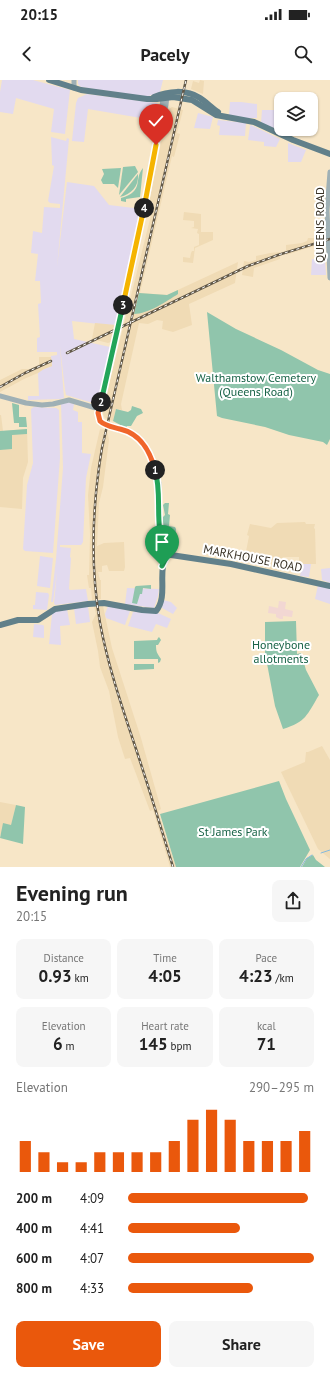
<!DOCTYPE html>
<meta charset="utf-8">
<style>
:root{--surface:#fff;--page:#f6f6f6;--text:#222;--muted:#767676;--accent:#ea580c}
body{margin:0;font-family:"PT Sans",sans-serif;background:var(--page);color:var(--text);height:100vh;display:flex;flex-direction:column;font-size:15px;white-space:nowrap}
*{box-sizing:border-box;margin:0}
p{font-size:13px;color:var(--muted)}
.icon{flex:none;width:22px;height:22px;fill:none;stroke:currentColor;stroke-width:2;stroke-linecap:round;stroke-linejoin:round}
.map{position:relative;height:787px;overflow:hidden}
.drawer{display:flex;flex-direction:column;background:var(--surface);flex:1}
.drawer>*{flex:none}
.fabs{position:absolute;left:274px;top:12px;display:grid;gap:8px}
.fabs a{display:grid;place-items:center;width:44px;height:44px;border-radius:8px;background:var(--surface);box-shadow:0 1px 3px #0004;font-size:20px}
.pin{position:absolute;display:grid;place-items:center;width:34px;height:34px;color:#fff;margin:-41px -17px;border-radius:50% 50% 50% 0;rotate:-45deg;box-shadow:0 0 4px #0007}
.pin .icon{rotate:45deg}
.km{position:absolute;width:20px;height:20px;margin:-10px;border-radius:50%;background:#222;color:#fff;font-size:11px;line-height:20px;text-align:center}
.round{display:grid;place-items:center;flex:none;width:42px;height:42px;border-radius:8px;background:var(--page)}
.head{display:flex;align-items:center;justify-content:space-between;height:68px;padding:0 16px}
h1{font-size:22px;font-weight:800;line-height:30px}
.figures{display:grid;grid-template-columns:repeat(3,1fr);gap:6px;height:68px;padding:4px 16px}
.figures div{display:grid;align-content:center;border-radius:8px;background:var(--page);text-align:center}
.figures b{font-size:17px;font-weight:800}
.figures small{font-size:11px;font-weight:400}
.figures p{font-size:11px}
.chart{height:112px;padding:8px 16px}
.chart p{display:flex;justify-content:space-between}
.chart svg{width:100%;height:72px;margin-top:4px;stroke:var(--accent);stroke-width:6}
.cta{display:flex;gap:8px;margin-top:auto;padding:8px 16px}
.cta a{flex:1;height:46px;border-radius:8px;background:var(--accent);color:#fff;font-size:16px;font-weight:800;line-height:46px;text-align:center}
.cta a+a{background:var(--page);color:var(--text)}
ul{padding:0 16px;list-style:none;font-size:13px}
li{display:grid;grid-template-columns:64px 48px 1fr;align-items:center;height:30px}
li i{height:10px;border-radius:5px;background:var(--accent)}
.status{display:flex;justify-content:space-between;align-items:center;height:28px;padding:0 20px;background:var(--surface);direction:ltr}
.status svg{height:11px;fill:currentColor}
header{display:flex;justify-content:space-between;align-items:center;height:52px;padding:0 16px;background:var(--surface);font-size:18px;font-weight:800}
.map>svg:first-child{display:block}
</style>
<div class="status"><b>20:15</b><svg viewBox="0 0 49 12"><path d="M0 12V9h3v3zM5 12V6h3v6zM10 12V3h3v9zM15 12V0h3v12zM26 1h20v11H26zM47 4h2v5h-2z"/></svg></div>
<header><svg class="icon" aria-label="back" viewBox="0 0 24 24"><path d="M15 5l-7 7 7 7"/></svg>Pacely<svg class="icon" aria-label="search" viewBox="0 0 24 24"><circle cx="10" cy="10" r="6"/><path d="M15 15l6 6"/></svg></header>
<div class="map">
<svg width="330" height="787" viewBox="0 0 330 787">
<rect width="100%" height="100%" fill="#f7e6c7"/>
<g fill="#e2daef">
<path d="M2 0H33L70 10 65 54 51 52 54 29 16 18 13 34 0 32V12Z"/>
<path d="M78 0H163L160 12 146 17 81 7 78 4Z"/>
<path d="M87 14 157 23 159 25 156 48 140 45 141 38 88 29 84 62 72 61 76 23 78 18Z"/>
<path d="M230 22H241L257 24V38H244L229 35Z"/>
<path d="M262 30H280L281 49H291V55L261 43Z"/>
<path d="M198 33 213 37 210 49 194 48Z"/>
<path d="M218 40 246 43 245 56 219 55 220 46 217 45Z"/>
<path d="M251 45 280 59 276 67 264 66V62L248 60 250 46Z"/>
<path d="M51 57 66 61 67 58 69 59 57 187 67 102 94 106 109 125 134 128 139 131 117 246 72 241 74 259 110 267 112 271 98 320 93 323 66 315 65 310 60 266 64 318 60 319 59 311 60 319 28 320V316H39L38 293 42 290 52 286 51 276 57 275V272H37V258L40 257 38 224 41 223 40 201H35L38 174 31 173 33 151 42 153 44 127 60 128V124L50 123 48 121 54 86 52 85V82Z"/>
<path d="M288 63 306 70 301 82H288Z"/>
<path d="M312 179 325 180 326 195H311Z"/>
<path d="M66 322H68L74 324 73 330 78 332V342H82V373L91 374 86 398 83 462 81 465H60V467L71 468 70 477 71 478 69 509 70 510 86 509 88 521 55 525 54 523 57 492 53 522H51L56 479 63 388 61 324Z"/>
<path d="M34 327 56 328 59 330 60 378 53 473 25 471 23 469 27 405 33 383 31 329Z"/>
<path d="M40 476 53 478 50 508 37 506Z"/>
<path d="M302 484H311L309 497 300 496Z"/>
<path d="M330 488V503L322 500 321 489Z"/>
<path d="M318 505 330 509V524L315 519Z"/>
<path d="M127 508 159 509 158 516 154 528 125 524Z"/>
<path d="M36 512 48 513 49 515 47 530 33 529V525H35Z"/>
<path d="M163 520 171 522 177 528 173 534 162 528Z"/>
<path d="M88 526 90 542 76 544 74 528Z"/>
<path d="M108 526 130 531 125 545 106 538 105 534Z"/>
<path d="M67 529 70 545 60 546 61 565 49 564 52 534 54 531Z"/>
<path d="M133 532 158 533 171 539 167 548 156 544 152 552 128 546Z"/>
<path d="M34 544 43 545 44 546V558L33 557Z"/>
</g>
<g fill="#f0dbb5">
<path d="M200 0 204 1 203 14 191 9 193 1 199 3Z"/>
<path d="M172 27 183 30 177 53 180 54 174 77 172 76 140 213 167 215 238 182 235 203 189 224 192 245 173 252 162 249 163 241 157 240 148 244 139 243 121 324 122 330 116 329 113 341 105 338 103 334 109 304 153 127V122H149L165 43 169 29Z"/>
<path d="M184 132 201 134V152H213V160L195 168 193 183 183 182V177L190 178 191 173 192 171H194V167L199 165V154L197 153 198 149 191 148 194 147V141L183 140Z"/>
<path d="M308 158H325V166L317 165 286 175V165L302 163 307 161Z"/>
<path d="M280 172V179L254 188 253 197 242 195 244 181 249 182 256 180V176L270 173Z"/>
<path d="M95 243 116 245 111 262 108 263 92 259Z"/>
<path d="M39 277H51L52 286 44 289 38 293 24 299 0 312V300L22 289H31L39 285Z"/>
<path d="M0 335H1L3 351 27 349 28 382 23 398 22 429 0 427Z"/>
<path d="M100 349 107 350 109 360 103 407 99 423 97 466 104 463 124 462 125 487 124 491H109L107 485 102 486V492H98L100 500H101V519L92 520 91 508H89L87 495H89L90 454 88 415 91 388Z"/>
<path d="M305 442 306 444H315L314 448 315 449 316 484H299V477H283L280 481 279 491 265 488V485L244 482 249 456 247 455 250 444 271 448 277 443Z"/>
<path d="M94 526H103L112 568 141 658 161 729 158 731 176 787H170L153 730 150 731 130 678 125 679 118 657 109 611 100 587 98 571 92 542 96 534Z"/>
<path d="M322 666 330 680V779L318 769 281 692 305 682 306 672H308Z"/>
<path d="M0 722 16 725 11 745 0 755Z"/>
</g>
<path fill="#f2d7d3" d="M279 521 286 522 285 529 293 531 292 537 283 536V539H280L276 537V534L268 533 269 526 278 528Z"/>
<g fill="#90c5ac">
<path d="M135 86 138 92 119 115 123 87Z"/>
<path d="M121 88 118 108 114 104H103L101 100 104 94 102 89Z"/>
<path d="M143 88 140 117 126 119V122L121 121V118C145 111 133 100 143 88Z"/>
<path d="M138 94C139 107 131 114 120 117Z"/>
<path d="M178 210V214C167 221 148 234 134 234L139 213 167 215Z"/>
<path d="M207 232 236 249 281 270 318 290 330 294V359L327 365 323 362 289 355 265 347 222 338 217 336Z"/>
<path d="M12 323 19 325V337H26L27 347H19V343H14Z"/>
<path d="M132 326 141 329 143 333 137 336 131 346H127L126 348 113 341 116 329 128 332 131 330Z"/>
<path d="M27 349V354L12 355V369L0 370V351Z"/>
<path d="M165 423H169L168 434 170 435 169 446 175 447 176 449 175 470C164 462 163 449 163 437L165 435 163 425Z"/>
<path d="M151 505V509L143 508 142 514H140L137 524 132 523 135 507 136 506Z"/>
<path d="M296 541 297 574 301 573 306 590 319 615C307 635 306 642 283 649L275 626 265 573V542Z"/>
<path d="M159 557 161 560 158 565H156C156 572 157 573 161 579L160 582 158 583V579H134V561L157 560 158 558Z"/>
<path d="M134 584H154V589L134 590Z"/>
<path d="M279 701 286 719 310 770 300 787H176L160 734Z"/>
<path d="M16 725 25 727 23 764 0 758 3 743 11 745Z"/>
<path d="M313 775 316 780 325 787H302L307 778Z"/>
</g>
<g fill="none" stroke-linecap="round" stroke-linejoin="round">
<g stroke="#84b9de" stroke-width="1">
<path d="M321 773 330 770"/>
<path d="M301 787 306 779 312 775"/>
</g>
<g stroke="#9fb0b5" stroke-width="5">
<path d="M74 0V8"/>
<path d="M163 16 161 40 147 111 121 239 98 335 101 342 124 350 135 355 142 362 150 375 159 403 160 452 166 470"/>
<path d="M163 35 166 25 167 16"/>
<path d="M330 92 327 131 330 198"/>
<path d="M0 316 26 323 42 325 53 324 69 320 99 329"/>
</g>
<g stroke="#61808a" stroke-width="6">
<path d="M49 0 81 10 147 19H157L173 17 192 20 216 35 254 42 293 60 330 74"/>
<path d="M154 17C168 11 186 9 200 18 206 22 212 28 218 32"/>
<path d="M171 475 231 484 330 506"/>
<path d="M165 478 163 474 166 470H170L171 475"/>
<path d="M0 545 18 540H38L55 529 88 524 104 523 142 530 156 531C168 517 158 494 165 478"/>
</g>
<g stroke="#625949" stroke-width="2.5">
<g id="rail">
<path d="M67 273 248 186 278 175 330 159"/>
<path d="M0 307 25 293 51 281"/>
<path d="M173 787C161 748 149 708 136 669 122 627 108 586 100 543 90 485 92 427 102 368L186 0"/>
</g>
</g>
<use href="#rail" stroke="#fff" stroke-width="1" stroke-dasharray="3" stroke-linecap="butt"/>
</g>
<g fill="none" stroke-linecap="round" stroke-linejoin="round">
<g stroke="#fff" stroke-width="8">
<path id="split-1" d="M155 390C163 416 153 446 166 470L163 473 166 478 162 486"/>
</g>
<g stroke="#fff" stroke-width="8">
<path id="split-2" d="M101 322 98 333 100 341C105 346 113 347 120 349 141 354 150 371 155 390"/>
</g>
<g stroke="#fff" stroke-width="8">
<path id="split-3" d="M101 322 123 225"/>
</g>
<g stroke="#fff" stroke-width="8">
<path id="split-4" d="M123 225 144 128"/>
</g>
<g stroke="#fff" stroke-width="8">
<path id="split-5" d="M144 128 156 65"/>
</g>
<use href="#split-1" stroke="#22a559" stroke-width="5"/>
<use href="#split-2" stroke="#f0652b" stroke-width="5"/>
<use href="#split-3" stroke="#22a559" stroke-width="5"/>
<use href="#split-4" stroke="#f5b400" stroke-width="5"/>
<use href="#split-5" stroke="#f5b400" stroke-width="5"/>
</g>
<g text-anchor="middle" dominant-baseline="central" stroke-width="4" stroke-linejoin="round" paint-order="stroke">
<g font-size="12" fill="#383125" stroke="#fff">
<text transform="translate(319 145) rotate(-90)">QUEENS ROAD</text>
<text transform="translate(253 478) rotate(11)">MARKHOUSE ROAD</text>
</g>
<g font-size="12" fill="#186347" stroke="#fff">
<text x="256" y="297">Walthamstow Cemetery<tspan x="256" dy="14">(Queens Road)</tspan></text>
<text x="281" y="564">Honeybone<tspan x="281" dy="14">allotments</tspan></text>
<text x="233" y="751">St James Park</text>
</g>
</g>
</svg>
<div class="fabs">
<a><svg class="icon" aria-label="layers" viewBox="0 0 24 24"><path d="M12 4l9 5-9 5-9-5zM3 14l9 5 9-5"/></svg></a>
</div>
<div class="pin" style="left:162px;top:486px;background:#1e9e55"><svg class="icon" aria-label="arrive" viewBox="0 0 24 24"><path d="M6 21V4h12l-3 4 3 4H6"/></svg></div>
<div class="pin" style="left:156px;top:65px;background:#d93025"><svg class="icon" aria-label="check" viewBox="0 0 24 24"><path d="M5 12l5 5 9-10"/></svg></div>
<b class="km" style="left:155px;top:390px">1</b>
<b class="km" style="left:101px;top:322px">2</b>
<b class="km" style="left:123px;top:225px">3</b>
<b class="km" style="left:144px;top:128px">4</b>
</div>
<section class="drawer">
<div class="head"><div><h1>Evening run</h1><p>20:15</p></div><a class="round"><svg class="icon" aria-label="share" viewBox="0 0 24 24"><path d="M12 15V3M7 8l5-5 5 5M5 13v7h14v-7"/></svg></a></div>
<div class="figures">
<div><p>Distance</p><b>0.93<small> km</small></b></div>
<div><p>Time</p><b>4:05</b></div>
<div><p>Pace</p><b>4:23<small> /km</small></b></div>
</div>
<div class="figures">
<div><p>Elevation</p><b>6<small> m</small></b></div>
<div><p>Heart rate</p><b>145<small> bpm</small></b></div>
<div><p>kcal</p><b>71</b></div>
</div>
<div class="chart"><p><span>Elevation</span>290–295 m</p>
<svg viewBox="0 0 160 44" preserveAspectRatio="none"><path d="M5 44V25M15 44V32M25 44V38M35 44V38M45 44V32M55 44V32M65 44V32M75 44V32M85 44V25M95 44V12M105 44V6M115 44V12M125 44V25M135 44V25M145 44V25M155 44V19"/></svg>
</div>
<ul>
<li><b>200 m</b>4:09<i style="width:97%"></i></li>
<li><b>400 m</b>4:41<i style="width:60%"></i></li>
<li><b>600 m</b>4:07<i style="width:100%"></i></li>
<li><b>800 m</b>4:33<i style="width:67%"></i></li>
</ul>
<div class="cta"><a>Save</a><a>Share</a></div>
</section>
